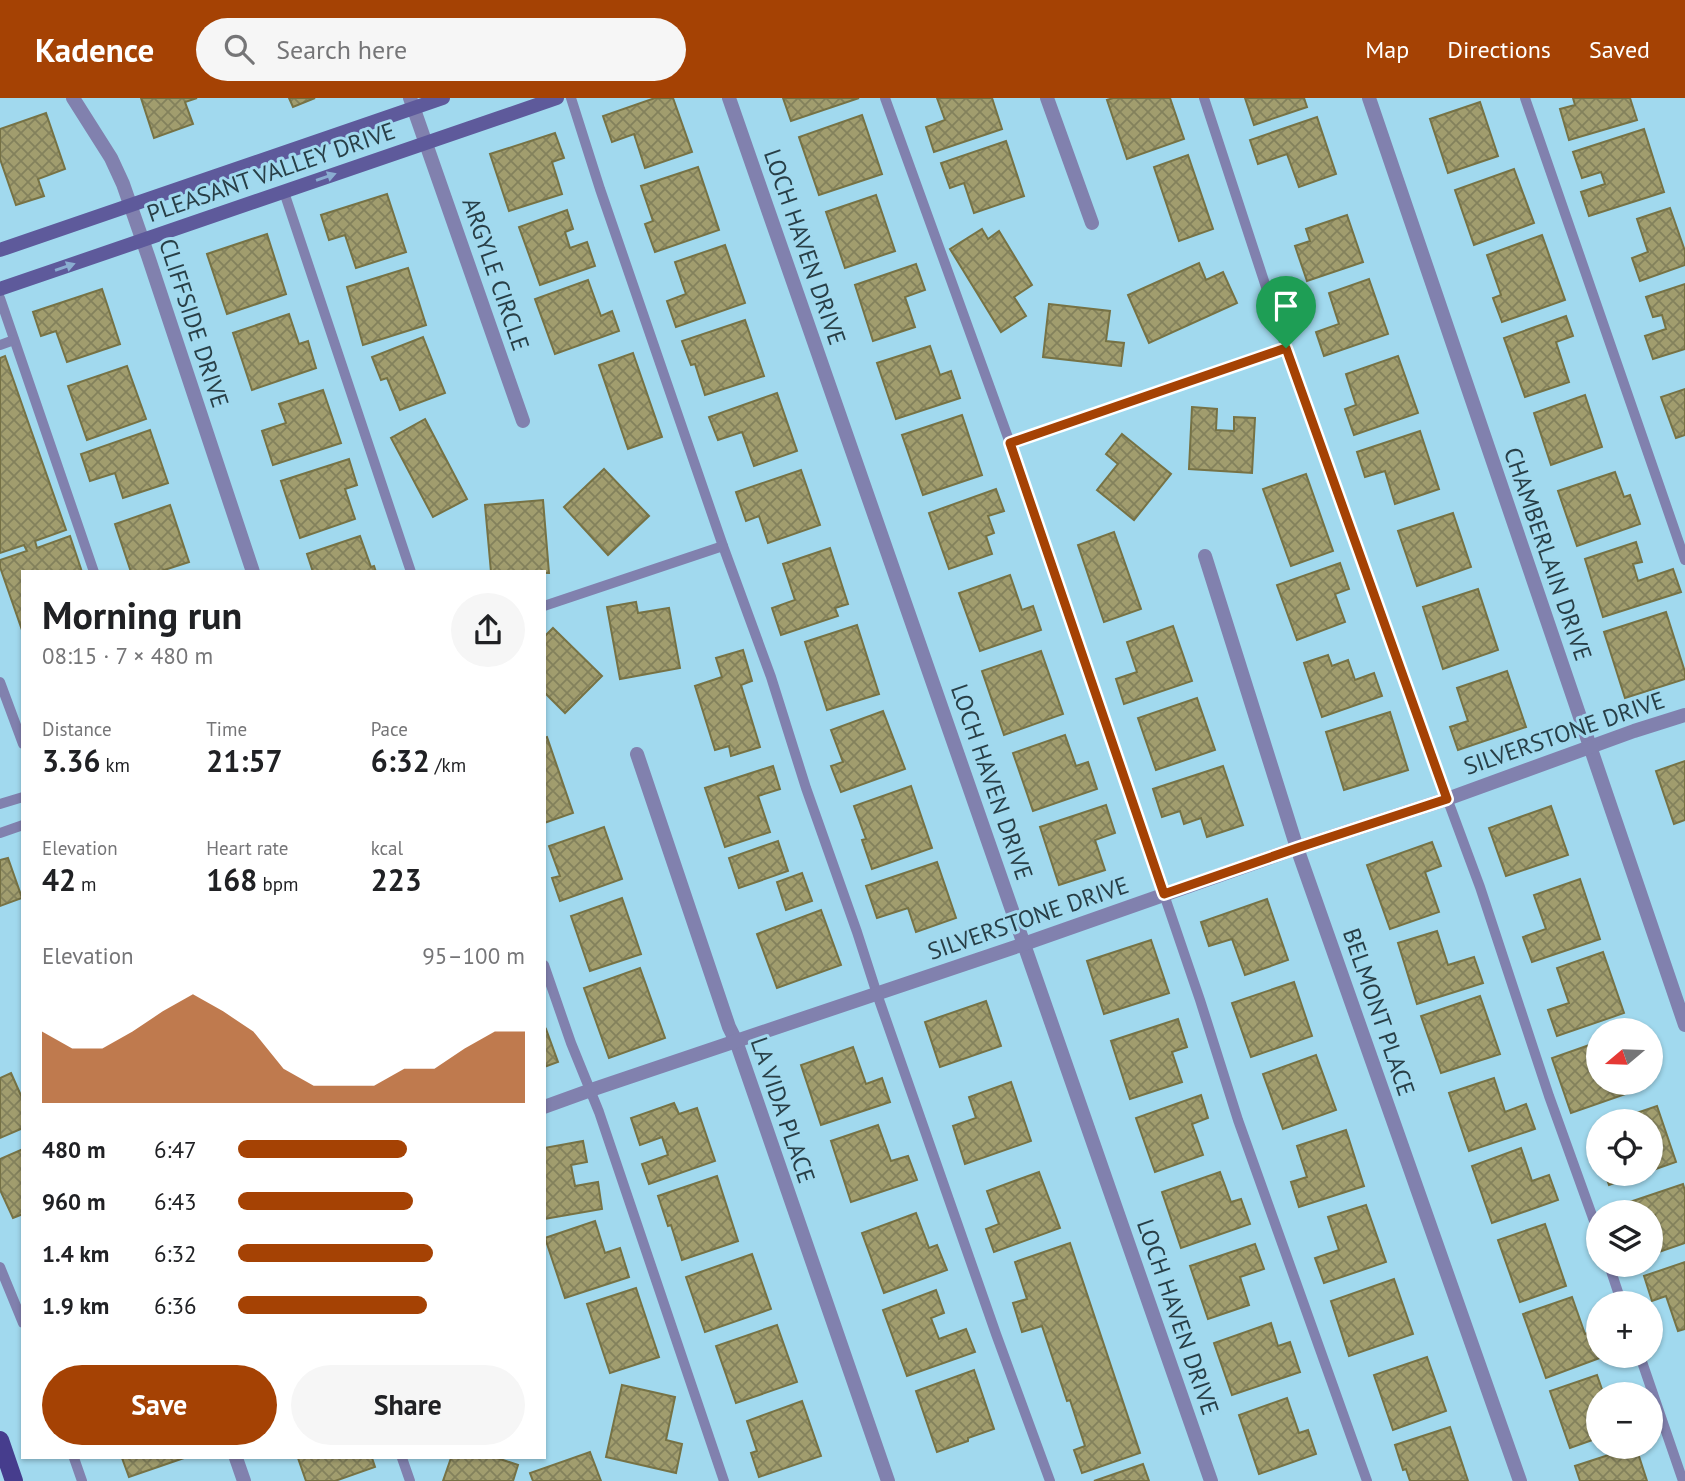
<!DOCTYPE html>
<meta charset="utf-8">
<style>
:root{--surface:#fff;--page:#f6f6f6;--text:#202124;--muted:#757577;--accent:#a54204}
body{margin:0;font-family:"PT Sans",sans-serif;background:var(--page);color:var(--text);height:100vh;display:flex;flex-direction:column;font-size:26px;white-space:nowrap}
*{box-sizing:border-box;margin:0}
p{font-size:23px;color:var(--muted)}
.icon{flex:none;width:38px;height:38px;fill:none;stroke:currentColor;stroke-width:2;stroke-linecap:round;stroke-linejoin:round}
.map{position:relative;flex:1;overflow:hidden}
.side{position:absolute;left:21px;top:472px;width:525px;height:889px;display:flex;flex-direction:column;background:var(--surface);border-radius:0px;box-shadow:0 2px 5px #0004}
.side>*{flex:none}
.needle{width:46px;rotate:251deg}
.fabs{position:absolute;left:1586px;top:920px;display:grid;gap:14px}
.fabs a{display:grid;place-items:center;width:77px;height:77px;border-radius:50%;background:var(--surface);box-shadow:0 2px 5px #0004;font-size:35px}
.pin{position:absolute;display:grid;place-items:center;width:60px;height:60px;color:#fff;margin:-72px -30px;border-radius:50% 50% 50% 0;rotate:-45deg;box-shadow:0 0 7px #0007}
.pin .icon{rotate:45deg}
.round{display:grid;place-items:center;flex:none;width:74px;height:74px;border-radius:37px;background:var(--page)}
.head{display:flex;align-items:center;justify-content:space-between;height:119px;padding:0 21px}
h1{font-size:38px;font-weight:700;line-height:52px}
.figures{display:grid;grid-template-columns:repeat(3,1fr);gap:10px;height:119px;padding:7px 21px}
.figures div{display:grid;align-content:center}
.figures b{font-size:30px;font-weight:700}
.figures small{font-size:19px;font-weight:400}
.figures p{font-size:19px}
.chart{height:196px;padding:14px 21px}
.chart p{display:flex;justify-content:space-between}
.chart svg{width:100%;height:126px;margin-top:7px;fill:var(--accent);opacity:.7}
.button{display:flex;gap:14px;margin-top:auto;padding:14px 21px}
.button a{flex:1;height:80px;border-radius:42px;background:var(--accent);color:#fff;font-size:28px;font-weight:700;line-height:80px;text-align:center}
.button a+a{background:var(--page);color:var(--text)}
ul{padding:0 21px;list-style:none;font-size:23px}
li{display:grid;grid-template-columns:112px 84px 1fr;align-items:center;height:52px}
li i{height:18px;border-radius:9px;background:var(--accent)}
header{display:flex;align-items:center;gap:42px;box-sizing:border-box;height:98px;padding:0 35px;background:var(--accent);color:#fff}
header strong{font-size:33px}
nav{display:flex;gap:38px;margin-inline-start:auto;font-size:24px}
.search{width:490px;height:63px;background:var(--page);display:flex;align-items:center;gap:18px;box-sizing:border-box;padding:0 24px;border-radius:38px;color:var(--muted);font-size:26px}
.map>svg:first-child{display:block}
</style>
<header>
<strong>Kadence</strong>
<div class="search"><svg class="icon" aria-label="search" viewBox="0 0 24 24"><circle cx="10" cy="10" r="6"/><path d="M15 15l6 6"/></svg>Search here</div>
<nav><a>Map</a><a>Directions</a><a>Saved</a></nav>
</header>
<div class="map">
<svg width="1685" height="1383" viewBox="0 0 1685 1383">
<defs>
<pattern id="building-cross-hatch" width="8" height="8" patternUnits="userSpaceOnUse" patternTransform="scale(1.75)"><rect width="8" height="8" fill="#a19d6e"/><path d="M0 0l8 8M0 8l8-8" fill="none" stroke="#83815c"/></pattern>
</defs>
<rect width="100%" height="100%" fill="#a1d9ee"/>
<g fill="url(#building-cross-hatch)" stroke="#767245" stroke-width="2">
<path d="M141 0H197L185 4 193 26 154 40Z"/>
<path d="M289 0H315L293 9Z"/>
<path d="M655 0H673L692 54 645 70 634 36 612 44 603 18Z"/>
<path d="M783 0H859L791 23Z"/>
<path d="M937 0H992L1002 31 934 54 926 29 945 22Z"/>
<path d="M1113 0H1170L1184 41 1127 61 1107 2Z"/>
<path d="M1245 0H1304L1307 9 1254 27Z"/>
<path d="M1573 0H1630L1637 22 1569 42 1560 11 1575 7Z"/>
<path d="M1480 4 1498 58 1448 75 1430 21Z"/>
<path d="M46 15 65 71 38 81 44 98 16 107 0 61V31Z"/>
<path d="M862 17 882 76 819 97 799 39Z"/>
<path d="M1317 19 1336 76 1299 89 1287 56 1258 66 1250 42Z"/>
<path d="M1644 31 1664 94 1589 118 1581 94 1605 86 1601 74 1582 80 1573 54Z"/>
<path d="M555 35 564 60 552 64 562 96 509 113 490 56Z"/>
<path d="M1006 43 1024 98 974 115 964 85 950 90 941 65Z"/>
<path d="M1188 57 1213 131 1179 143 1154 69Z"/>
<path d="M698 69 719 132 655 154 645 126 653 123 641 88Z"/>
<path d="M1514 71 1534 125 1474 147 1455 92Z"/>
<path d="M387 96 406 154 356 170 345 137 329 142 321 117Z"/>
<path d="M876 97 895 153 845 170 826 114Z"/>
<path d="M1670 110 1685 153V167L1640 183 1632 160 1648 154 1637 121Z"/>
<path d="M567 112 573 131 565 134 570 150 587 144 595 168 540 187 519 129Z"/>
<path d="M1347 117 1363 164 1307 183 1295 148 1310 143 1306 131Z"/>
<path d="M982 131 988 141 999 133 1032 187 1014 199 1026 218 1001 234 950 151Z"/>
<path d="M267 136 286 196 227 216 207 156Z"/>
<path d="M1542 137 1565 202 1502 224 1493 200 1501 197 1487 157Z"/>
<path d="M725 147 745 205 676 229 667 203 686 196 675 164Z"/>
<path d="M1199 165 1206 182 1223 174 1237 205 1149 245 1128 197Z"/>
<path d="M916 166 925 192 905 199 915 229 873 243 855 187Z"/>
<path d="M408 170 426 227 363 247 347 189Z"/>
<path d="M1369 181 1388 236 1324 258 1316 234 1339 226 1329 195Z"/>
<path d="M588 182 601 218 612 213 619 233 555 256 535 201Z"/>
<path d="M1685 186V251L1653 261 1645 238 1666 231 1662 217 1653 219 1646 199Z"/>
<path d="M102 191 120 246 67 264 56 233 41 238 33 214Z"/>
<path d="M1049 206 1110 213 1106 243 1124 245 1121 268 1043 259Z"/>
<path d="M289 216 299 246 308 243 316 270 252 292 233 235Z"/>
<path d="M1566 218 1573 238 1556 244 1569 284 1525 299 1504 240Z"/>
<path d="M745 222 764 278 705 297 695 266 691 267 682 243Z"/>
<path d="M423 239 445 295 400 312 387 280 381 282 372 259Z"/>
<path d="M930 248 940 277 951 273 960 300 896 321 877 265Z"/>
<path d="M633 255 662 339 628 351 599 267Z"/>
<path d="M5 258 66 432 35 443 37 450 70 438 82 474H23V535L0 469V462L27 453 24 447 0 455V260Z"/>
<path d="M1398 258 1418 315 1354 337 1345 311 1356 307 1346 276Z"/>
<path d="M127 268 146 321 87 342 68 288Z"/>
<path d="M1685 291V337L1676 340 1661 299Z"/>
<path d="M323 292 341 345 273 367 262 333 286 325 279 306Z"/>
<path d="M777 295 797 353 754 368 742 334 718 342 709 319Z"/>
<path d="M1585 297 1602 349 1551 367 1534 315Z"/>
<path d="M1192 309 1217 311 1216 332 1234 333V319L1255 320 1252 375 1189 371Z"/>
<path d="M962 317 982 377 923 397 902 337Z"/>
<path d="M425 321 467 401 433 419 391 340Z"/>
<path d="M150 332 168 385 123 400 115 375 90 383 81 356Z"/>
<path d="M1420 333 1439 391 1395 406 1385 373 1365 379 1357 354Z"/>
<path d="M1122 336 1171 376 1134 422 1097 392 1118 366 1106 356Z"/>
<path d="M349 361 357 387 345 391 355 421 300 440 281 383Z"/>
<path d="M604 371 649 418 608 457 564 409Z"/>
<path d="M801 372 820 427 768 445 759 418 746 423 736 394Z"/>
<path d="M1615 374 1624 399 1630 397 1640 426 1577 448 1558 393Z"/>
<path d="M1306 376 1333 453 1291 468 1263 391Z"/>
<path d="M996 391 1004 413 988 418 994 435 986 438 992 456 949 471 929 415Z"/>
<path d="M543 402 549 475 491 474 485 407Z"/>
<path d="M170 407 189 464 158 474H131L115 426Z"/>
<path d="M1453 415 1471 469 1417 488 1398 433Z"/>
<path d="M1114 434 1141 511 1104 524 1078 447Z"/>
<path d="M360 438 371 469 374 468 376 474H313L307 456Z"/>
<path d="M1636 444 1642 464 1633 466 1638 483 1673 471 1681 494 1603 519 1585 461Z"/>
<path d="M830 450 848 506 835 510 838 518 781 537 772 510 795 502 783 466Z"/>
<path d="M1340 465 1349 491 1335 496 1345 524 1297 542 1277 487Z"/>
<path d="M1010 477 1022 512 1033 508 1041 532 980 553 959 495Z"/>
<path d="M1478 491 1498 552 1443 571 1423 509Z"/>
<path d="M636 504 638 515 669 510 680 570 620 581 607 509Z"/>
<path d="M1666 514 1685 574V581L1625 600 1604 534Z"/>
<path d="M857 527 879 596 827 612 805 544Z"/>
<path d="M1173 528 1192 583 1124 606 1116 581 1137 574 1127 544Z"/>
<path d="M553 530 602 578 565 615 544 594V539Z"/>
<path d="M743 552 752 583 741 587 760 649 731 658 729 648 715 652 695 588 722 579 716 560Z"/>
<path d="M1041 553 1063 616 1004 637 982 573Z"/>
<path d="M1328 557 1332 568 1348 562 1355 582 1374 575 1382 598 1322 619 1304 565Z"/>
<path d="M1507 573 1526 629 1458 652 1450 629 1468 623 1457 590Z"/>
<path d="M1197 600 1215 652 1156 672 1138 620Z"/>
<path d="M883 613 905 671 841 694 831 668 843 664 831 632Z"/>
<path d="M1390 614 1408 672 1344 692 1326 634Z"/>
<path d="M1065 637 1076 668 1088 664 1097 691 1033 713 1013 655Z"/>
<path d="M547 639 573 715 544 725V640Z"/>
<path d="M1685 663V722L1674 726 1656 673Z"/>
<path d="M773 668 780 691 758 698 770 734 725 749 705 690Z"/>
<path d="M1223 668 1243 727 1207 739 1201 720 1184 726 1180 713 1162 719 1153 691Z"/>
<path d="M911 688 932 750 872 771 862 742 866 741 854 708Z"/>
<path d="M1106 707 1115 735 1095 742 1105 772 1059 787 1040 729Z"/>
<path d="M1551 708 1568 757 1506 778 1489 730Z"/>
<path d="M604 729 622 781 560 803 552 780 560 778 549 748Z"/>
<path d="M778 743 788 773 739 790 729 760Z"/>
<path d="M1432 744 1441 768 1425 774 1439 814 1390 831 1367 767Z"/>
<path d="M8 760 22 800 0 808V762Z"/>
<path d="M937 764 956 820 916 834 908 810 877 820 866 788Z"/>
<path d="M802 775 812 803 786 812 777 784Z"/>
<path d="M1580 781 1600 841 1532 864 1523 839 1546 831 1534 797Z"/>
<path d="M622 800 641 856 590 873 571 818Z"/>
<path d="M1267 801 1288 862 1245 877 1232 841 1209 848 1201 824Z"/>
<path d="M821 812 841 867 777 890 757 836Z"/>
<path d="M1437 833 1448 867 1474 859 1483 885 1417 906 1398 845Z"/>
<path d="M1151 842 1169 895 1104 916 1087 863Z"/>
<path d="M1603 854 1624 915 1557 938 1548 912 1569 905 1557 870Z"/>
<path d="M640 870 665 940 609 960 584 890Z"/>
<path d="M1294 884 1312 938 1251 959 1232 905Z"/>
<path d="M1480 898 1500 956 1441 975 1421 918Z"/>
<path d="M986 903 1001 948 940 969 925 924Z"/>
<path d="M1178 921 1187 949 1172 954 1182 984 1130 1001 1111 943Z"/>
<path d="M546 931 558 964 544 969V932Z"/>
<path d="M1598 944V985H1641L1643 990 1571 1015 1552 960Z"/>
<path d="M853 949 866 986 882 980 890 1004 821 1027 801 967Z"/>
<path d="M1316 957 1336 1012 1283 1031 1263 976Z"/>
<path d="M11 975 23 1002V1030L0 1040V980Z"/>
<path d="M1494 980 1505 1014 1526 1006 1535 1031 1469 1053 1449 995Z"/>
<path d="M1011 984 1031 1043 965 1066 953 1028 976 1020 969 999Z"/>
<path d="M1201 997 1208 1020 1192 1026 1203 1057 1155 1074 1136 1020Z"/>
<path d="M674 1005 679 1016 697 1010 715 1063 649 1086 642 1066 668 1057 662 1039 640 1047 631 1020Z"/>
<path d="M1657 1008 1676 1064 1650 1073V1024H1610Z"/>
<path d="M878 1027 891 1063 908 1058 917 1082 851 1104 831 1043Z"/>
<path d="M1346 1032 1364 1088 1299 1109 1291 1084 1307 1079 1297 1048Z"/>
<path d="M583 1043 587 1064 571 1067 575 1088 598 1084 602 1111 544 1121V1050Z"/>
<path d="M1521 1050 1532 1083 1549 1077 1558 1102 1492 1125 1472 1068Z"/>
<path d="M23 1051V1116L13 1120 0 1092V1061Z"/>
<path d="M1039 1074 1060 1130 994 1154 986 1131 999 1126 987 1093Z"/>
<path d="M1220 1074 1231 1104 1241 1101 1250 1126 1181 1150 1162 1094Z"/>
<path d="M1605 1076H1639L1609 1087Z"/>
<path d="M717 1078 738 1143 682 1162 671 1127 668 1128 658 1098Z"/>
<path d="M1683 1086 1685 1093V1145L1650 1157V1131L1659 1128 1655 1117 1650 1119V1115H1627L1624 1106Z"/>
<path d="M1366 1107 1386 1164 1324 1185 1315 1160 1339 1152 1328 1119Z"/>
<path d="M916 1115 929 1150 937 1147 947 1172 884 1195 862 1135Z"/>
<path d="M595 1123 605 1155 620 1150 629 1179 565 1200 545 1140Z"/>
<path d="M1545 1126 1566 1188 1520 1204 1498 1142Z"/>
<path d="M1070 1145 1140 1355 1082 1375 1074 1352 1085 1348 1070 1302 1067 1303 1042 1228 1022 1234 1013 1205 1027 1201 1015 1164Z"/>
<path d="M1255 1146 1264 1171 1240 1179 1249 1207 1208 1221 1190 1168Z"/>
<path d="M752 1156 771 1211 705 1234 686 1179Z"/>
<path d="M1685 1164V1231L1678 1233 1666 1198 1652 1203 1644 1178Z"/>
<path d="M1394 1181 1413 1236 1349 1258 1331 1203Z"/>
<path d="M636 1190 659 1259 610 1275 587 1206Z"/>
<path d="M936 1192 944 1215 931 1220 939 1241 966 1231 975 1254 907 1278 883 1212Z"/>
<path d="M1572 1199 1585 1236 1598 1231V1258H1605L1546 1280 1523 1216Z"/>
<path d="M1271 1225 1278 1248 1290 1244 1300 1274 1232 1297 1214 1245Z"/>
<path d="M777 1227 797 1284 736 1305 716 1248Z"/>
<path d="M1427 1259 1446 1313 1393 1332 1374 1277Z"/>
<path d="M974 1272 994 1331 968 1340V1343L937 1354 916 1293Z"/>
<path d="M1597 1277 1604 1297H1598V1340L1570 1350 1550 1293Z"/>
<path d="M622 1287 675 1299 666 1342 682 1346 676 1375 606 1359Z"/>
<path d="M1287 1300 1299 1335 1308 1332 1316 1356 1259 1376 1239 1317Z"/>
<path d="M802 1303 821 1358 759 1379 751 1355 757 1353 747 1323Z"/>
<path d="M1450 1329 1468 1383H1410L1406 1371 1403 1372 1395 1347Z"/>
<path d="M1633 1349H1636L1647 1383H1580L1575 1368Z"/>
<path d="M590 1354 601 1383H533L530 1375Z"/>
<path d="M122 1360H184L129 1379Z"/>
<path d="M298 1360H372L375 1369 335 1383H306Z"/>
<path d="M451 1360H497L518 1367 513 1383H443Z"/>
<path d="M1143 1366 1149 1383H1094Z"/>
</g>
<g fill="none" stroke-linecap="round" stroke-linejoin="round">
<g stroke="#8181ae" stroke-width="10">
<path d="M571 0 600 91 723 448 771 579 806 690 857 834 877 896 996 1236 1050 1383"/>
<path d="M885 0 1010 345 1200 902 1238 1022 1367 1383"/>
<path d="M1204 0 1286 250 1441 684 1480 789 1549 998 1598 1134"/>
<path d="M1525 0 1685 462"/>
<path d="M284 94 411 474"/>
<path d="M0 200 94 474"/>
<path d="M0 247 14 242"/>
<path d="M1010 345 1286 250"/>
<path d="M544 508 723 448"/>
<path d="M0 584 23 646"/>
<path d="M0 706 23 699"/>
<path d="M0 735 23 727"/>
<path d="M544 867 571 945 599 1014 724 1383"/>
<path d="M1609 1167 1622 1206"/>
<path d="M0 1169 23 1225"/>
<path d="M1640 1258 1683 1383"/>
<path d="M74 1360 82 1383"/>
<path d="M402 1360 410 1383"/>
</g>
<g stroke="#8181ae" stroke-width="14">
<path d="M73 0 111 60 123 86 148 158 253 474"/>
<path d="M410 0 523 323"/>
<path d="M729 0 1211 1383"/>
<path d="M1047 0 1092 125"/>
<path d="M1369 0 1685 927"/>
<path d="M1205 458 1297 750 1520 1383"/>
<path d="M637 656 729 929 736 943 888 1383"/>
<path d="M544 1009 591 992 1024 846 1297 750 1447 701 1634 633 1685 617"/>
<path d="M236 1360 244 1383"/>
</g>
<g stroke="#5e5a9b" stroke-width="14">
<path d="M0 152 443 0"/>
<path d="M0 191 557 0"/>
</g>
<path stroke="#463d8d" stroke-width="18" d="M0 1342 14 1383"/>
</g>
<defs><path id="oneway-solid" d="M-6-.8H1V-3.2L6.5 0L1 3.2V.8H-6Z" transform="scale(1.75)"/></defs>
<g fill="#8aadd1">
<use href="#oneway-solid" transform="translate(326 79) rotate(-19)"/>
<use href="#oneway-solid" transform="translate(65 169) rotate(-19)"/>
</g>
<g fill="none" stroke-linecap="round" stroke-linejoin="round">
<g stroke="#fff" stroke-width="14">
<path id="route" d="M1286 250 1447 701 1297 750 1164 796 1010 345Z"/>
</g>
<use href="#route" stroke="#a54204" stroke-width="9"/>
</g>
<g text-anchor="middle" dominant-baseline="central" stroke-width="6" stroke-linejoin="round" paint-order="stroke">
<g font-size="24" fill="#283f47" stroke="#a1d9ee">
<text transform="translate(271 74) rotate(-19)">PLEASANT VALLEY DRIVE</text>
<text transform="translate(805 149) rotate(71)">LOCH HAVEN DRIVE</text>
<text transform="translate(496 176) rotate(71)">ARGYLE CIRCLE</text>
<text transform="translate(194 225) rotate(72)">CLIFFSIDE DRIVE</text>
<text transform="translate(1548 456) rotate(71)">CHAMBERLAIN DRIVE</text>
<text transform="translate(1564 635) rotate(-19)">SILVERSTONE DRIVE</text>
<text transform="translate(992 684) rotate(71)">LOCH HAVEN DRIVE</text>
<text transform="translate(1028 820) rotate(-19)">SILVERSTONE DRIVE</text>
<text transform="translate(1379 914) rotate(71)">BELMONT PLACE</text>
<text transform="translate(783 1012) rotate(71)">LA VIDA PLACE</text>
<text transform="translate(1178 1219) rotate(71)">LOCH HAVEN DRIVE</text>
</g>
</g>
</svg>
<div class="fabs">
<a><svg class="needle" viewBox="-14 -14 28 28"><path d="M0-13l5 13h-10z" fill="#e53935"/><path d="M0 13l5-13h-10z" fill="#757577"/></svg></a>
<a><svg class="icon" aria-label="locate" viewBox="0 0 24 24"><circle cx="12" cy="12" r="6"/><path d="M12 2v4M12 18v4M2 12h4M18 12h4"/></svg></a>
<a><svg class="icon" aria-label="layers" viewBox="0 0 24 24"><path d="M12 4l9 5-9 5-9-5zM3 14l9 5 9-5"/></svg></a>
<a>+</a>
<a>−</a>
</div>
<div class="pin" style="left:1286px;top:250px;background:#1e9e55"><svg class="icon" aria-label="arrive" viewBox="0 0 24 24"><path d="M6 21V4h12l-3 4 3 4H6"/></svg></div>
<section class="side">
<div class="head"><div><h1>Morning run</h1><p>08:15 · 7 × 480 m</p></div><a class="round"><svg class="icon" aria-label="share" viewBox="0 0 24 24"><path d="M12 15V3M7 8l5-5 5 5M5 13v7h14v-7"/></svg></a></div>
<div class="figures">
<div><p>Distance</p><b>3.36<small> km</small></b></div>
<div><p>Time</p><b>21:57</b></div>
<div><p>Pace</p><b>6:32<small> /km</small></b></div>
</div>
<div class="figures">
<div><p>Elevation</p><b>42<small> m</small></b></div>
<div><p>Heart rate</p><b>168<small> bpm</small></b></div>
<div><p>kcal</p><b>223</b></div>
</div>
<div class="chart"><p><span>Elevation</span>95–100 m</p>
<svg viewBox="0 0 160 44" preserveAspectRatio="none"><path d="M0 44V19L10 25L20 25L30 19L40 12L50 6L60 12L70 19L80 32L90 38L100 38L110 38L120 32L130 32L140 25L150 19L160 19V44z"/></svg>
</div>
<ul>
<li><b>480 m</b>6:47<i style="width:59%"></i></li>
<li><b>960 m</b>6:43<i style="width:61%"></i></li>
<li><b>1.4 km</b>6:32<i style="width:68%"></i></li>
<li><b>1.9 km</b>6:36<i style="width:66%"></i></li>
</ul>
<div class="button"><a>Save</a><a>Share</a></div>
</section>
</div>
